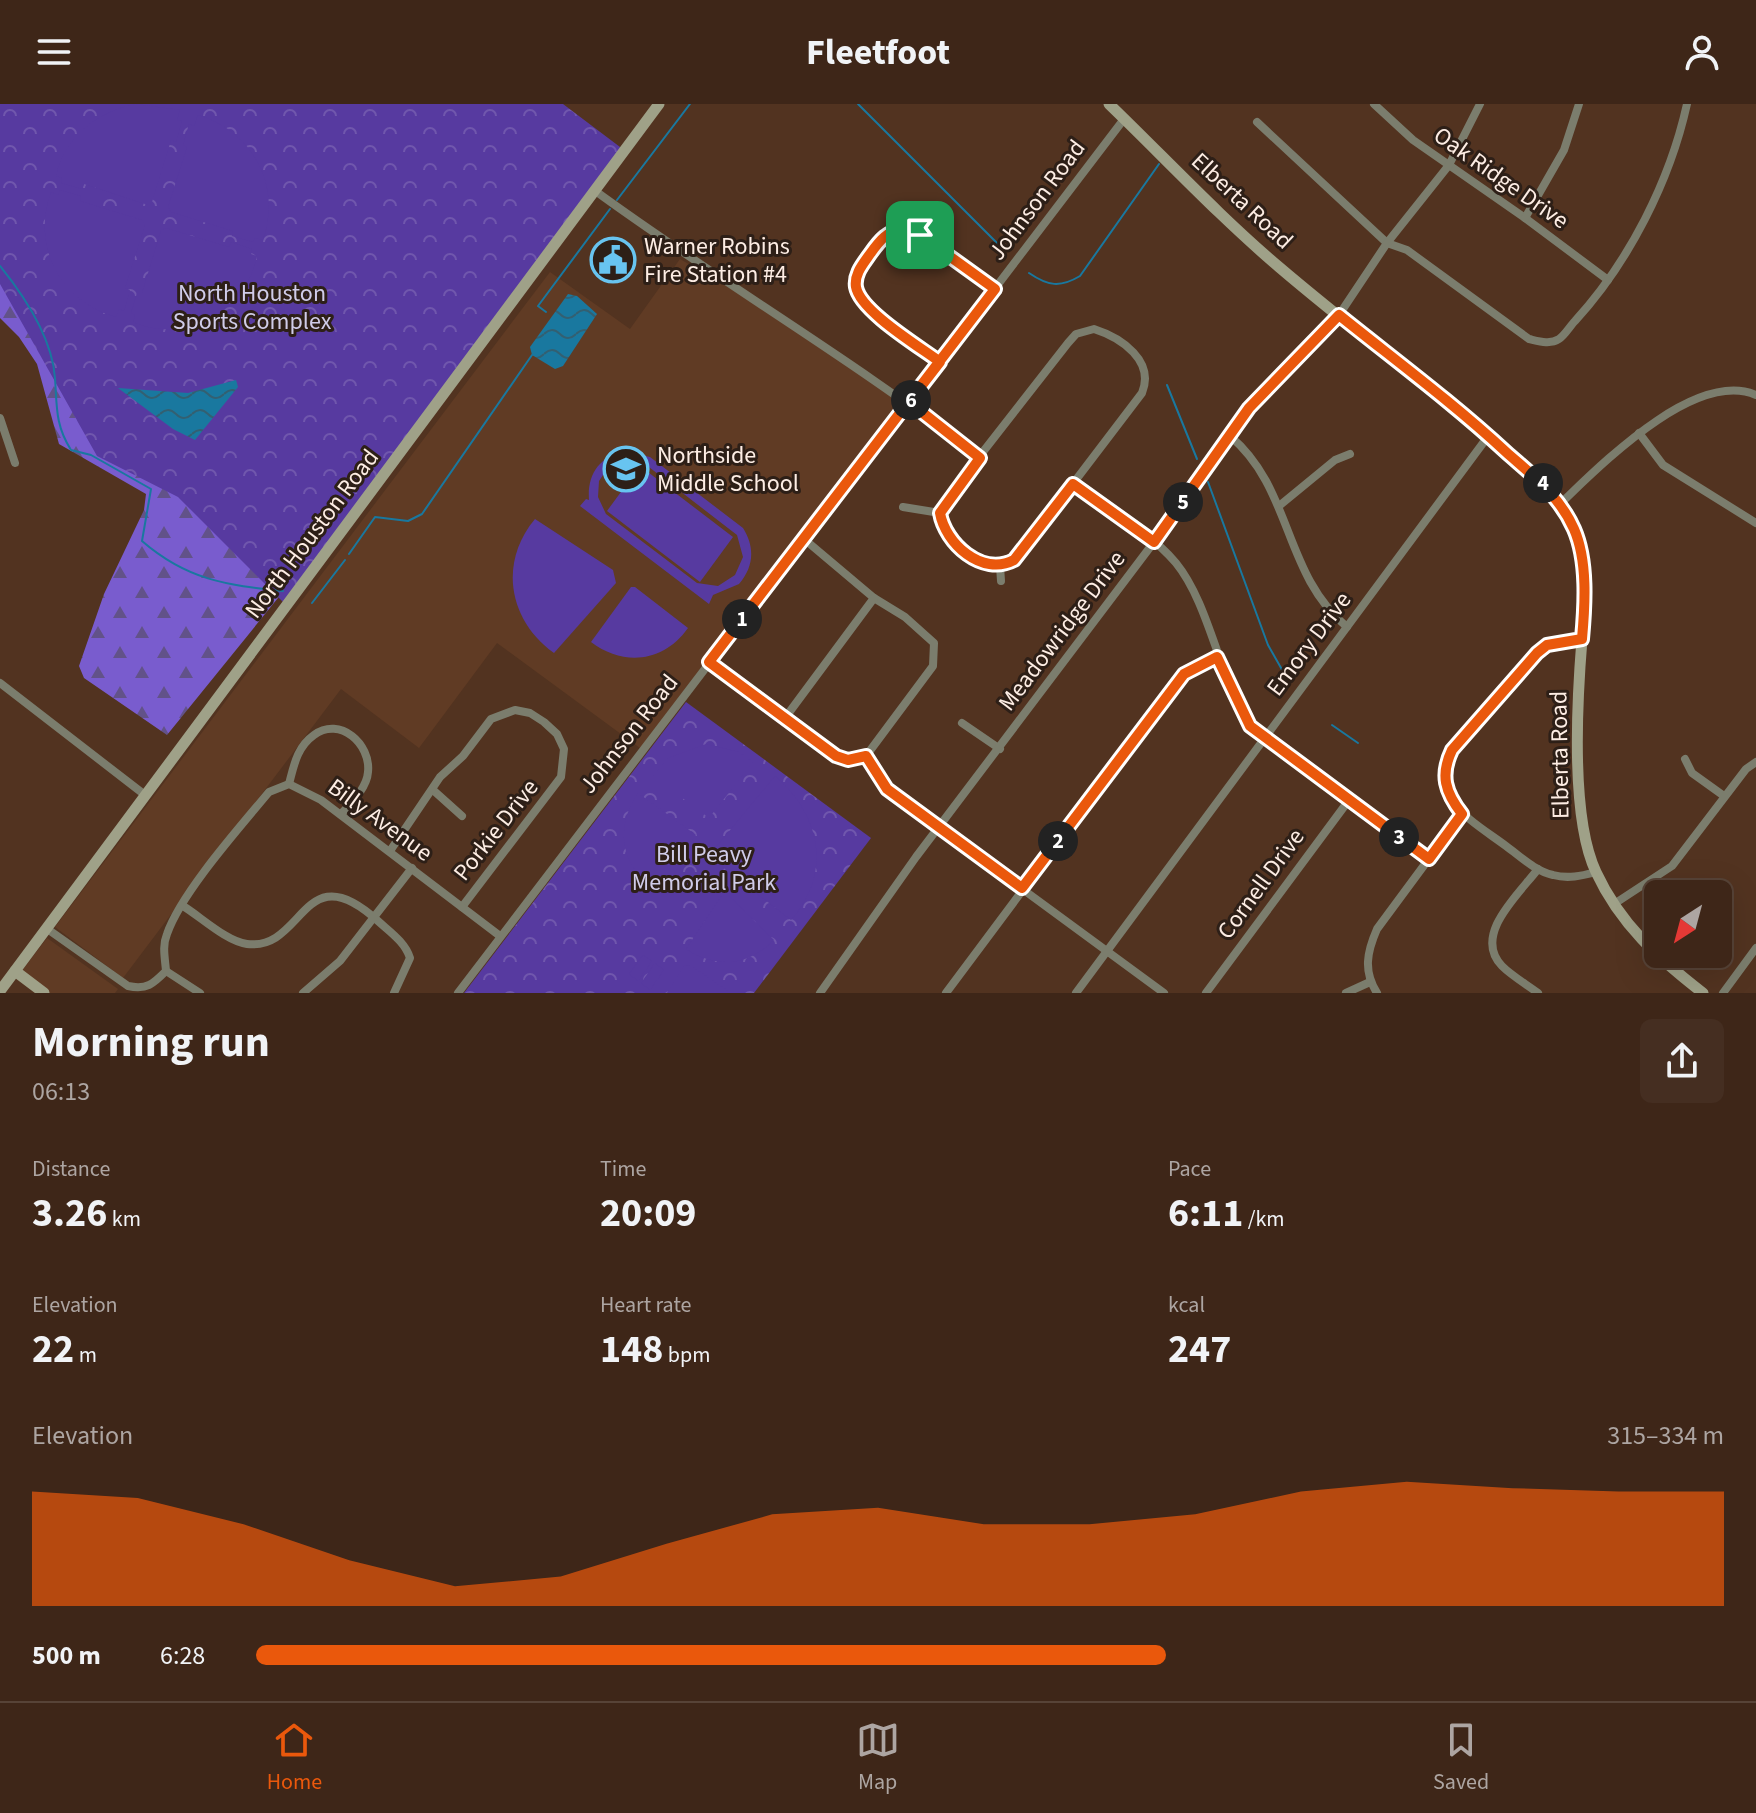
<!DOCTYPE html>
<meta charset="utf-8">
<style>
:root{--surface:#3e2618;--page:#452e21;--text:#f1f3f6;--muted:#ada5a2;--line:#574337;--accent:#ea580c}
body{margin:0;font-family:"Source Sans 3",sans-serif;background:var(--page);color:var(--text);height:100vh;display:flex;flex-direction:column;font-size:30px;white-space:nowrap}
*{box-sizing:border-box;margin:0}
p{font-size:26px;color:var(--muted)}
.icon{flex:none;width:44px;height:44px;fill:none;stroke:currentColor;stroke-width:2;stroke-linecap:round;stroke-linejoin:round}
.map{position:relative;height:889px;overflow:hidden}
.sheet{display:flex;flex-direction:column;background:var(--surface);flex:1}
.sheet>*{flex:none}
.needle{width:52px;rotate:216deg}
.fabs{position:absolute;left:1644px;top:776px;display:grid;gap:16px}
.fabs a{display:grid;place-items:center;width:88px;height:88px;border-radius:12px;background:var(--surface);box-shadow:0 8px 32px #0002,0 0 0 2px var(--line);font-size:40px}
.pin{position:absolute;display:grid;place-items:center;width:68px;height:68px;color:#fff;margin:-34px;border-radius:16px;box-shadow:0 4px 12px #0006}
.km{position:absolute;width:40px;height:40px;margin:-20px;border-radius:50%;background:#222;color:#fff;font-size:22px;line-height:40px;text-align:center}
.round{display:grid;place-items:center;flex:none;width:84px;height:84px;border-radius:12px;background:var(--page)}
.headline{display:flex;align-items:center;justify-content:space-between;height:136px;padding:0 32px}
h1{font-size:44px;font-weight:700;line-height:60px}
.stats{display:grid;grid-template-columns:repeat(3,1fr);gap:12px;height:136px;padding:8px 32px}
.stats div{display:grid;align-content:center}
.stats b{font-size:40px;font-weight:700}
.stats small{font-size:22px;font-weight:400}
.stats p{font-size:22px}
.chart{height:224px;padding:16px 32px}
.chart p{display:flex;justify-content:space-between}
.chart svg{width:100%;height:144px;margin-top:8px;fill:var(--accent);opacity:.7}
ul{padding:0 32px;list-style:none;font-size:26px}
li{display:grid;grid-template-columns:128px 96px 1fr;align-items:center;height:60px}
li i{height:20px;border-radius:10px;background:var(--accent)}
header{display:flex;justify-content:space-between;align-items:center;height:104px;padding:0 32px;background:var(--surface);font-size:36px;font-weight:700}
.tab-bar{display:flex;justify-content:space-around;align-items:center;height:112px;border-top:2px solid var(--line);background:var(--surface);font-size:22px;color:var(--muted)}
.tab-bar a{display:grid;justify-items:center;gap:4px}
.tab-bar .on{color:var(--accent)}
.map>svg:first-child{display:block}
</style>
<header><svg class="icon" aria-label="menu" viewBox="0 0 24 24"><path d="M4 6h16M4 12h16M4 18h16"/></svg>Fleetfoot<svg class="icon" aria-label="person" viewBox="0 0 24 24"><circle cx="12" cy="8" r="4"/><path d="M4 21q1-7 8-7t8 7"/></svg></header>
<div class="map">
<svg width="1756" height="889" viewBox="0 0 1756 889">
<defs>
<pattern id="forest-firs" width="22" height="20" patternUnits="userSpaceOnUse" patternTransform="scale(2)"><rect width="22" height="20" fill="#795cce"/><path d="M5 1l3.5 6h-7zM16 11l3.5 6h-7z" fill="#625289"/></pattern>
<pattern id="park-crowns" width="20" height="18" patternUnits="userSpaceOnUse" patternTransform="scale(2)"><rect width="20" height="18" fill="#573aa0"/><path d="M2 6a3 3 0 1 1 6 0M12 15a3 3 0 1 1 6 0" fill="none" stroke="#7057ad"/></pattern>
<pattern id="water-waves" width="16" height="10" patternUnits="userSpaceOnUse" patternTransform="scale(2)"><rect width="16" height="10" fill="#19789f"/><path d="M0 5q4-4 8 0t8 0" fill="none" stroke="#326072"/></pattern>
</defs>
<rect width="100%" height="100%" fill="#523320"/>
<g fill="#603b24">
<path d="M680 155 750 196 902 299 640 644 497 539 419 644 341 585 123 874 55 823 550 168 630 225Z"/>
<path d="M47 834 118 885 115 889H49L21 868Z"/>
</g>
<path fill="url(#forest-firs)" d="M53 0 295 473 167 631 84 574 79 562 104 490 144 406 146 390 59 340 37 260 19 233 0 214V84Z"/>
<g fill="url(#park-crowns)">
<path d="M0 0H563L624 46 286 501 178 393 97 352 0 180Z"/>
<path d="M686 598 871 734 754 889H464Z"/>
</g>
<g fill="#573aa0" fill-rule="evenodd">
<path d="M135 0 180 6 177 16 182 17 176 38 171 36 152 98 148 101 84 80 82 85 61 79 62 74 56 72C65 32 96 9 135 0Z"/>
<path d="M198 11C253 27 282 82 263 136L255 134 253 138 232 132 233 127 171 108 168 103 187 43 183 41 189 20 194 22Z"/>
<path d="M60 86 81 92 80 97 142 116 145 121 125 184 130 186 124 207 119 205 116 213C61 198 31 143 51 88L58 91Z"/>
<path d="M166 124 229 143 231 138 252 145 251 150 257 152C246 207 185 241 133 218L135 211 131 209 137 189H142L161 126Z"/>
<path d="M624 347 650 353 743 424C755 443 754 463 739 480L713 491 709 500 580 402 586 395 589 396C587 371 599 353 624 347ZM624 357 645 360 737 431 743 453 735 471 718 482 697 479 606 410 598 393 599 377 607 365Z"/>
<path d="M640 362 733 433 700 478 607 407Z"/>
<path d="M535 415 613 466 616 479 554 549C509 517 498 459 535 415Z"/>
<path d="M631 483H635L688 524C664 558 624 563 591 538Z"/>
<path d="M706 640 739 648 753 658 709 714 653 672 668 654Z"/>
<path d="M775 672C820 710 833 769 791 816L712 755 711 749Z"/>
<path d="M638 689 696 731 654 784C620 762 615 722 638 689Z"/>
<path d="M722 791H728L774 836C748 862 717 865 686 845Z"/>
<path d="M643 851 652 857 638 877 629 870Z"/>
<path d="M655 859 664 866 650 886 641 879Z"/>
<path d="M690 861 731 889H667L684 862Z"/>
</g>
<g fill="url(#water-waves)">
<path d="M568 190 577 192 597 210 563 262 555 265 532 251 530 243Z"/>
<path d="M236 276 238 283 195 336 173 325 118 284 188 289Z"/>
</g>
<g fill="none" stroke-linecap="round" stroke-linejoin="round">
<g stroke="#19789f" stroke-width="2">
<path d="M858 0 1005 147"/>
<path d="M617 96 690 0"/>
<path d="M0 162C25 193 52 233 55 274 57 302 55 321 71 346L91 351 151 385 142 437C187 476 226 481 283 487"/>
<path d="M1029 169C1048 182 1060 184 1080 172L1159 60"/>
<path d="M546 208 538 202 610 105"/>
<path d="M1167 281 1197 355"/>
<path d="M1208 378 1268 541 1289 578"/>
<path d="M349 450 375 413 408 417 422 410 532 251"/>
<path d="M312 499 345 456"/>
<path d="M1332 621 1358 639"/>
</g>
<g stroke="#7b7d6d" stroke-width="8">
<path d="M1374 0 1413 36 1525 114 1608 176"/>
<path d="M1257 18 1387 139 1407 146 1529 235C1538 237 1550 241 1559 235 1565 231 1570 222 1575 217 1629 158 1670 77 1687 0"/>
<path d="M594 86C721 179 856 257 980 354"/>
<path d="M1525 114 1564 46 1579 0"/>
<path d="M1094 225C1122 234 1155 257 1142 289L1021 448C991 480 947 443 940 409L961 376 1068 239 1076 230Z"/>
<path d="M940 258C890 220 817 192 887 130L912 126 995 185"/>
<path d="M0 314 15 359"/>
<path d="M1639 329 1663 361 1756 419"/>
<path d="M1230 332C1293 385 1283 470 1347 523"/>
<path d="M1073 380C1107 404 1149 427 1176 459 1210 501 1219 574 1250 622L1429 755"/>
<path d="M1561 399C1601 361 1695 265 1756 291"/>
<path d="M1279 402 1335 356 1350 350"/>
<path d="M903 403 940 409"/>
<path d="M1000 462 1001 477"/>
<path d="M1582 535 1547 541 1537 549 1452 646C1429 696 1471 716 1506 742 1520 752 1535 767 1553 771 1568 775 1581 772 1596 768"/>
<path d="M709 558 836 652 848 656 866 652 933 562 934 539 905 513 874 494 804 435"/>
<path d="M0 579 145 691"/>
<path d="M785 614 874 494"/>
<path d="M962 619 1000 645"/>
<path d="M866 652 887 685 901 696 1164 889"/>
<path d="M1685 655 1692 669 1724 692"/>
<path d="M289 680C294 661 297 643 314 631 340 612 371 640 368 668 367 684 351 699 341 710"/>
<path d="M433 686 462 712"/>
<path d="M390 747 440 673 463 652 491 615 515 606 530 609 544 618 557 630 564 645 561 673 462 803"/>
<path d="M1614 800 1672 762 1746 665 1756 658"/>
<path d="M183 802C201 813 226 837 247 840 305 847 302 748 378 817 390 828 405 838 410 854L394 889"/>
<path d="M46 824 128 882C147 886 153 880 166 867 165 854 162 842 167 830 181 789 240 723 269 688L289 680 321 696 500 832"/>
<path d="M166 867 200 889"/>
<path d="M303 889 340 857 412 764"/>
<path d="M458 889 1124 15"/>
<path d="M820 889 916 753 1154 438 1249 304 1339 211 1387 139 1449 61 1480 0"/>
<path d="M946 889 1184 570 1217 553"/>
<path d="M1076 889 1489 331"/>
<path d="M1206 889 1349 696"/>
<path d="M1346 889 1370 878"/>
<path d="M1377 889C1363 867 1367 848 1377 825L1462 710"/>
<path d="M1538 889C1526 880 1512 872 1502 862 1472 831 1519 790 1538 765"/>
<path d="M1723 889 1756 844"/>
</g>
<g stroke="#9fa188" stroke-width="11">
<path d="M1109 0C1165 54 1219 112 1279 163 1354 227 1434 286 1509 350 1527 365 1548 379 1561 400 1587 440 1585 489 1582 535 1577 597 1570 713 1596 768 1620 820 1659 855 1703 889"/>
<path d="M15 867 44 889"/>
<path d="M0 887 659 0"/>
</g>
</g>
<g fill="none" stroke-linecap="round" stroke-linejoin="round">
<g stroke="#fff" stroke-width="16">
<path id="route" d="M920 131 995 185 709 558 836 652 848 656 866 652 887 685 1022 784 1184 570 1217 553 1250 622 1429 755 1462 710C1445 688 1440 671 1452 646L1537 549 1547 541 1582 535C1585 502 1588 457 1574 425 1559 391 1533 372 1506 348 1453 299 1395 256 1339 211L1249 304 1154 438 1073 380 1014 456C982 473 945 439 940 409L980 354 909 298 940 258C920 243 860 207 856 183 854 170 863 160 870 150 880 136 887 127 904 125L920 131"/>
</g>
<use href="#route" stroke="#ea580c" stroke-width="10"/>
</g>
<defs>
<g id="civic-ring" transform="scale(2.3)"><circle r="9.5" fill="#2d1f17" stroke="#68c4f0" stroke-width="1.5"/><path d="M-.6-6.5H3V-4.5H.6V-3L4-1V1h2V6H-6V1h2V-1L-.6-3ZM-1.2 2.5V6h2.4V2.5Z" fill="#68c4f0"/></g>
<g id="school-ring" transform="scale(2.3)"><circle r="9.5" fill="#2d1f17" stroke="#68c4f0" stroke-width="1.5"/><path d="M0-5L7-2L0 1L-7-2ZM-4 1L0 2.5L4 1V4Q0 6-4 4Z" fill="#68c4f0"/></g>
</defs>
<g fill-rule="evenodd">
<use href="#civic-ring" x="613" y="156"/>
<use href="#school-ring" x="626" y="365"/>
</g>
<g text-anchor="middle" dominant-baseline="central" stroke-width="6" stroke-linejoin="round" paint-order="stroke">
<g font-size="24" fill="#fdede4" stroke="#2d1f17">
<text transform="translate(1501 74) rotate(35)">Oak Ridge Drive</text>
<text transform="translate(1037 96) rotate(-53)">Johnson Road</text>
<text transform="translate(1242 97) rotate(43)">Elberta Road</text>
<text transform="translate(312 430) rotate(-53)">North Houston Road</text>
<text transform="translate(1062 527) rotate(-53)">Meadowridge Drive</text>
<text transform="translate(1309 540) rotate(-53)">Emory Drive</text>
<text transform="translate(629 630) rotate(-52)">Johnson Road</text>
<text transform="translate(1560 651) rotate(-91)">Elberta Road</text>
<text transform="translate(380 716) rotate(36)">Billy Avenue</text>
<text transform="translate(496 726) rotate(-52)">Porkie Drive</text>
<text transform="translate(1261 780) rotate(-54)">Cornell Drive</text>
</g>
<g font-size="24" fill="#fdede4" stroke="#2d1f17" text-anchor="start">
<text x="644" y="142">Warner Robins<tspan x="644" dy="28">Fire Station #4</tspan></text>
<text x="657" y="351">Northside<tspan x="657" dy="28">Middle School</tspan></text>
</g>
<g font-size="24" fill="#d0cce9" stroke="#2d1f17">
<text x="252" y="189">North Houston<tspan x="252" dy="28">Sports Complex</tspan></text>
<text x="704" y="750">Bill Peavy<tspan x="704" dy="28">Memorial Park</tspan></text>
</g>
</g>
</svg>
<div class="fabs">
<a><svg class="needle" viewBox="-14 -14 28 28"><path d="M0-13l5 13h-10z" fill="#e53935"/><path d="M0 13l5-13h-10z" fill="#ada5a2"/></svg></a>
</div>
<div class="pin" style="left:920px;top:131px;background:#1e9e55"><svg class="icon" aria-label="arrive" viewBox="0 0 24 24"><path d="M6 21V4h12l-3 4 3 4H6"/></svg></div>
<b class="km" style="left:742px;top:515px">1</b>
<b class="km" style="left:1058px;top:737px">2</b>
<b class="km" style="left:1399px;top:733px">3</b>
<b class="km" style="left:1543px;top:379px">4</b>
<b class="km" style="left:1183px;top:398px">5</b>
<b class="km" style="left:911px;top:296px">6</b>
</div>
<section class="sheet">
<div class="headline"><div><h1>Morning run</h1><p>06:13</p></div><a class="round"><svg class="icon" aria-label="share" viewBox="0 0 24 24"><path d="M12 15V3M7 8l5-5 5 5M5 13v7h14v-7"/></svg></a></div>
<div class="stats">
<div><p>Distance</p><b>3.26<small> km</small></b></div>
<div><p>Time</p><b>20:09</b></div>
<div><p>Pace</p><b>6:11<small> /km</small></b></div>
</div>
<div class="stats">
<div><p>Elevation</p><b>22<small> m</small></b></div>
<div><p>Heart rate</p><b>148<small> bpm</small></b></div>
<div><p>kcal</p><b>247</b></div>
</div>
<div class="chart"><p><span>Elevation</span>315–334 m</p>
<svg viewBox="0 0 160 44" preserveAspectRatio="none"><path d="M0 44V9L10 11L20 19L30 30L40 38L50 35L60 25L70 16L80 14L90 19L100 19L110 16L120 9L130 6L140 8L150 9L160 9V44z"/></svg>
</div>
<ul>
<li><b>500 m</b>6:28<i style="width:62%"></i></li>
</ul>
</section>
<nav class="tab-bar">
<a class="on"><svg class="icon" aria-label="home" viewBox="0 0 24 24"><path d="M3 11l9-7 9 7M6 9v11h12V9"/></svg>Home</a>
<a><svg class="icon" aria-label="map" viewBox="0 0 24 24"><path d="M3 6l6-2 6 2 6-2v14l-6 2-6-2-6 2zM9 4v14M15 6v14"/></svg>Map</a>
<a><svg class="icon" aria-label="saved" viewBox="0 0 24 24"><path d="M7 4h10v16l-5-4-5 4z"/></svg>Saved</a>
</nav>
